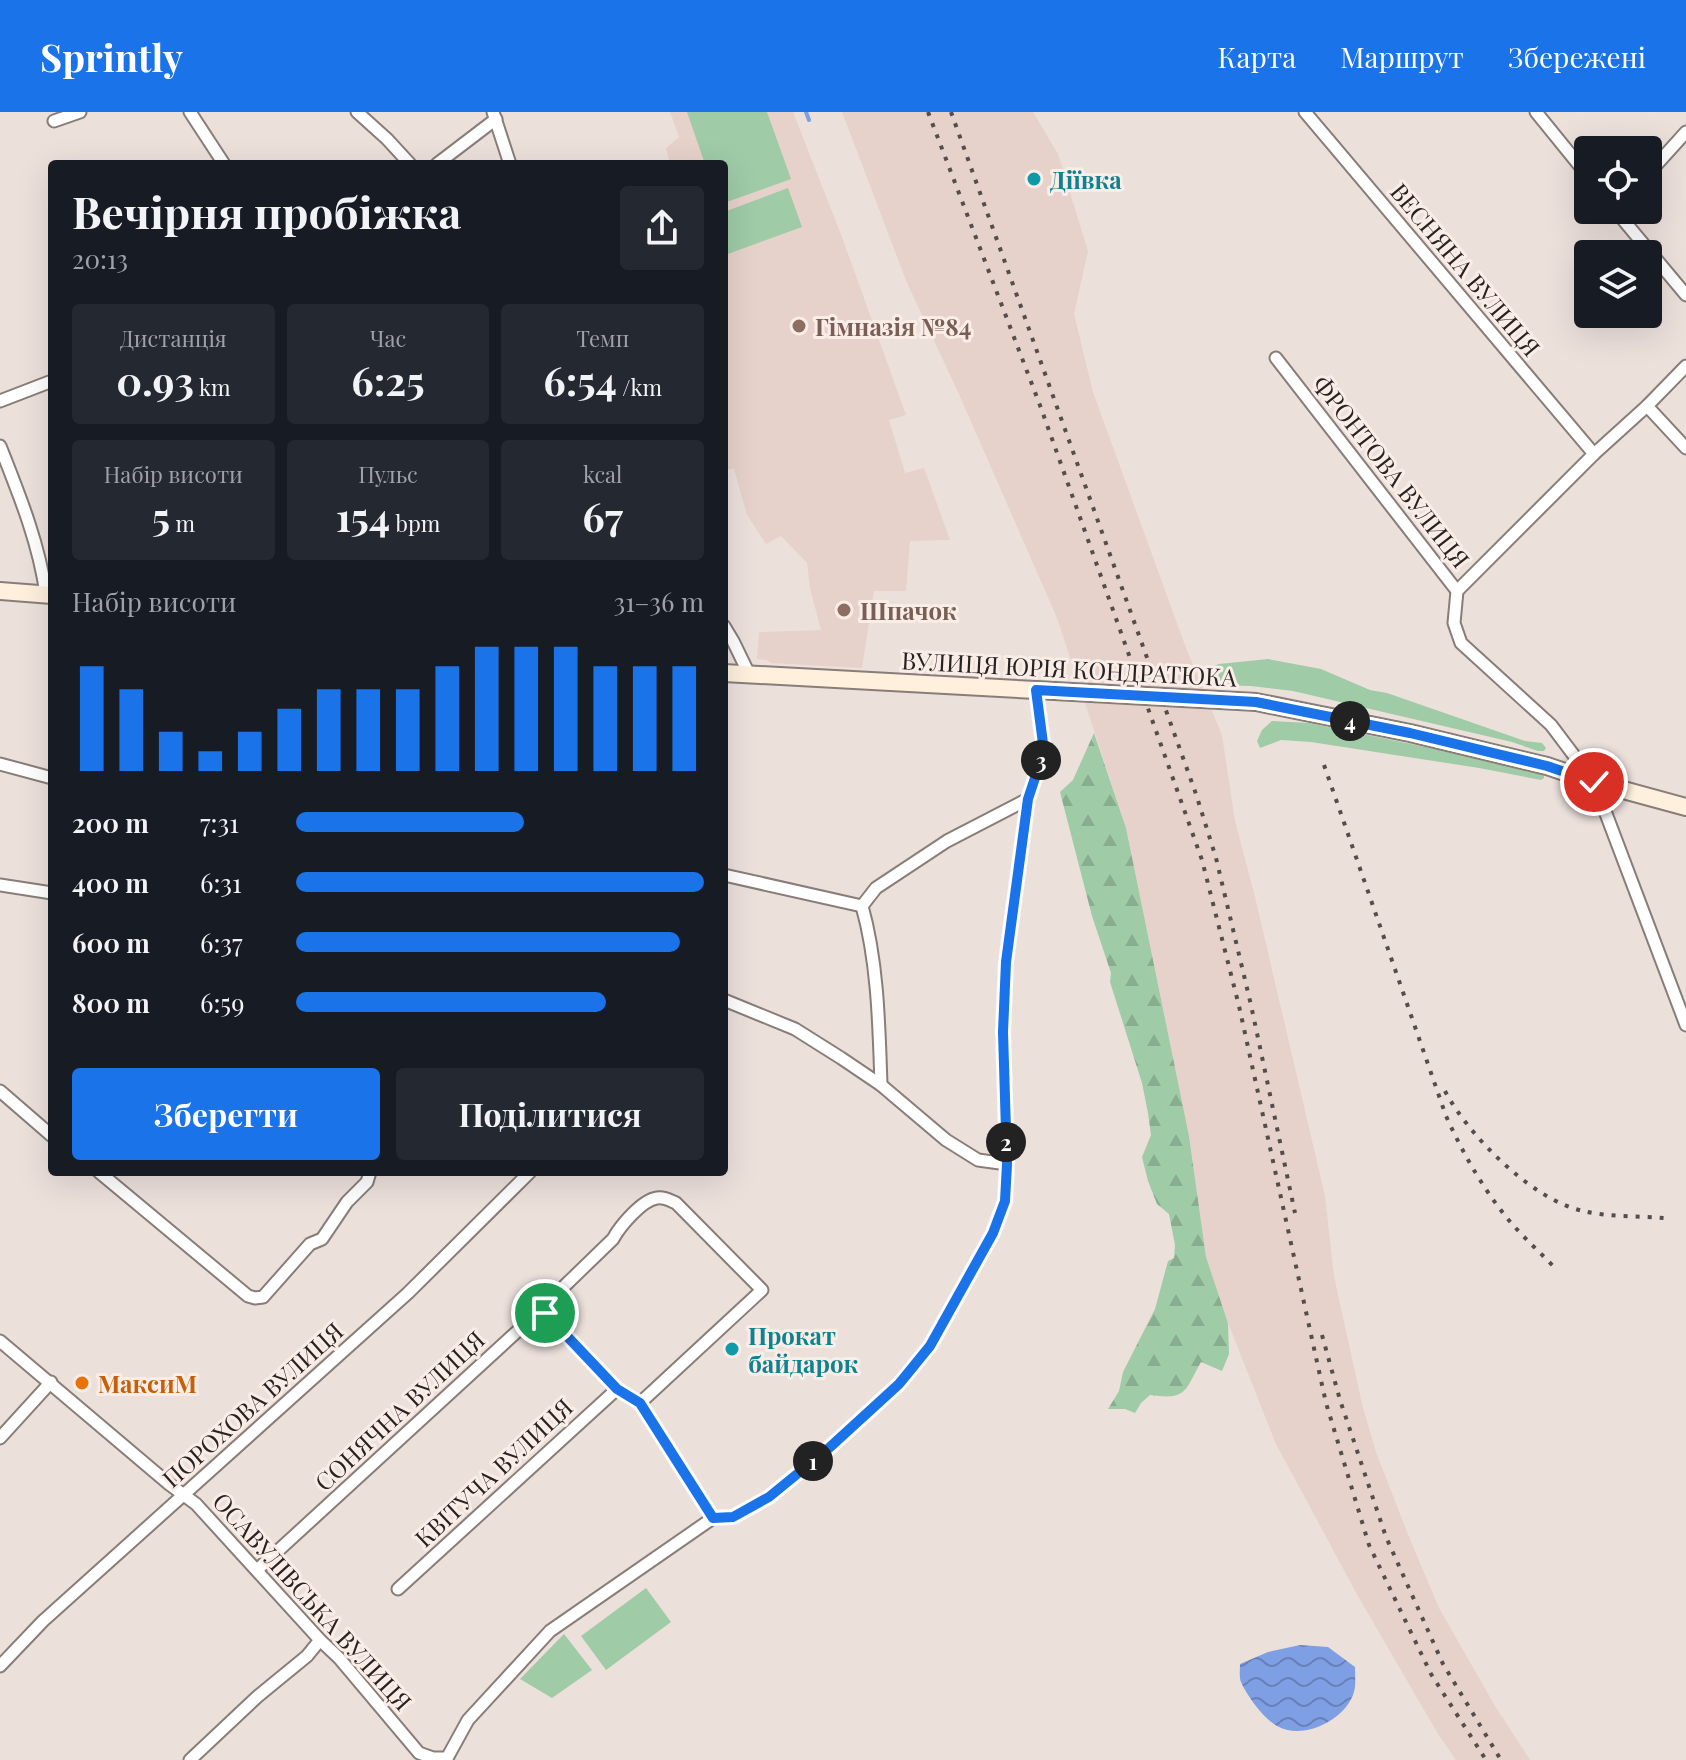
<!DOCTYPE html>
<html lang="uk">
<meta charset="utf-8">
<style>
:root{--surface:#171b24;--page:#242831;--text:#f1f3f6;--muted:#9ea1a6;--accent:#1a73e8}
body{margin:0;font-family:"Playfair Display",serif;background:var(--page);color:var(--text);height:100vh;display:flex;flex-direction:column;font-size:30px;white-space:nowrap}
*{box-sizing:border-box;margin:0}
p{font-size:26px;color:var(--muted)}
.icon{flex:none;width:44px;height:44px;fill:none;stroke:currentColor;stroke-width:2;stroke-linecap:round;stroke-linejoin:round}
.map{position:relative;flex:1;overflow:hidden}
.panel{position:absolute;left:48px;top:48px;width:680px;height:1016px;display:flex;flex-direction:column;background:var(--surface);border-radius:8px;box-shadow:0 8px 32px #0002}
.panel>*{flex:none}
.buttons{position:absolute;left:1574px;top:24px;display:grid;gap:16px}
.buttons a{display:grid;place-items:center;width:88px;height:88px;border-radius:8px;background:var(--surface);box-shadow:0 8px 32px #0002;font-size:40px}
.pin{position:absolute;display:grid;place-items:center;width:68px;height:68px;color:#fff;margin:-34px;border:4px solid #fff;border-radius:50%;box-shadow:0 2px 8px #0007}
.km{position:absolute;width:40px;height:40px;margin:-20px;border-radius:50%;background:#222;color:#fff;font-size:22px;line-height:40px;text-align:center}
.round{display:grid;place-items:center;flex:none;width:84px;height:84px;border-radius:8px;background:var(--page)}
.headline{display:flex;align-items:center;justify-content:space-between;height:136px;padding:0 24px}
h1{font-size:44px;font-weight:700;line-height:60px}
.stats{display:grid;grid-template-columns:repeat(3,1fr);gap:12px;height:136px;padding:8px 24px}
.stats div{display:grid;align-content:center;border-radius:8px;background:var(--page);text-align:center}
.stats b{font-size:40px;font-weight:700}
.stats small{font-size:22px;font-weight:400}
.stats p{font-size:22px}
.chart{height:224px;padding:16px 24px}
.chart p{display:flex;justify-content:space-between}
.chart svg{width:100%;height:144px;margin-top:8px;stroke:var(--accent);stroke-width:6}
.button{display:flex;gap:16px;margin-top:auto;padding:16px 24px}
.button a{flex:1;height:92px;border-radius:8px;background:var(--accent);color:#fff;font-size:32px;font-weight:700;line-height:92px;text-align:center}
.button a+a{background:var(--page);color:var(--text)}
ul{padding:0 24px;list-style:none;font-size:26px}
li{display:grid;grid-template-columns:128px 96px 1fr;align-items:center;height:60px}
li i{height:20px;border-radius:10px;background:var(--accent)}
header{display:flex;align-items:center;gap:48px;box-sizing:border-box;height:112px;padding:0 40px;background:var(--accent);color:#fff}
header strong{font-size:38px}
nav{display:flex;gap:44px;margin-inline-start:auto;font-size:28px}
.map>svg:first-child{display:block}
</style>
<header>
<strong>Sprintly</strong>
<nav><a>Карта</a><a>Маршрут</a><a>Збережені</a></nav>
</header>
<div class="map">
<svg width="1686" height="1648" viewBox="0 0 1686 1648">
<defs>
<pattern id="forest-firs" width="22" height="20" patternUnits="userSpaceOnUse" patternTransform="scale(2)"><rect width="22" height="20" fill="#9fcba7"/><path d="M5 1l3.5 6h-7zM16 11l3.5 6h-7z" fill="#89ae8f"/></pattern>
<pattern id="water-waves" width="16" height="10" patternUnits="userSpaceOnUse" patternTransform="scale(2)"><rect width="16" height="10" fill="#7e9fe3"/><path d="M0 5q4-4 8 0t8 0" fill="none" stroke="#6781b8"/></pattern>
</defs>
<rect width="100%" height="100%" fill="#ece0db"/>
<g fill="#e6d2ca">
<path d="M670 0H793L842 125 906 303 889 308 905 361 924 356 950 428 910 429 906 479H874L862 556 771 551 767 548 757 547 759 520 821 518 810 476 807 451 781 424 766 432 747 403 734 357H724V52H670L666 36 679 25Z"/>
<path d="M842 0H1033L1058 42 1088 139 1074 202 1093 280 1186 536 1222 623 1235 709 1255 785 1325 1084 1334 1164 1362 1292 1376 1340 1407 1420 1439 1496 1495 1594 1530 1648H1456L1438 1622 1359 1486 1276 1332 1228 1211 1206 1145 1189 1024 1126 716 1057 506 958 280 907 171Z"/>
</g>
<g fill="#9fcba7">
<path d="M687 0H767L791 67 724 91V52H705Z"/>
<path d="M788 76 802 115 725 143 724 100Z"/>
<path d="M1268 547 1321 557 1370 578 1387 581 1525 629 1542 631 1546 636 1544 639H1538L1512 630 1293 579 1251 574 1209 573 1203 566 1205 557 1219 552Z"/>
<path d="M1272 609 1309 611 1450 640 1544 662V666L1541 668 1479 656 1311 630 1281 628 1260 636 1257 629 1262 618Z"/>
<path d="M646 1476 671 1510 606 1558 581 1524Z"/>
<path d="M564 1522 592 1558 552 1586 520 1567Z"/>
</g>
<path fill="url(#forest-firs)" d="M1094 621 1126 716 1189 1024 1206 1145 1228 1211 1229 1242 1222 1259 1201 1250C1184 1280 1187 1288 1150 1283L1141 1291 1135 1301 1125 1297H1108L1119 1279 1123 1260 1155 1197 1168 1149 1174 1146 1175 1133 1169 1102 1157 1092 1148 1069 1142 1045 1151 1023 1148 1001 1142 971 1110 870 1111 861 1092 804 1060 680 1073 668Z"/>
<path fill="url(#water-waves)" d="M1300 1533 1328 1535 1355 1555C1355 1562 1356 1572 1354 1580 1346 1608 1303 1629 1277 1614 1264 1607 1247 1584 1241 1570 1239 1565 1240 1558 1240 1552L1268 1540Z"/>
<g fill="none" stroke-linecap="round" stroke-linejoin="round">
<path stroke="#7e9fe3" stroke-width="4" d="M806 0 809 8"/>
<g stroke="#887d78" stroke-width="15">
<g id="street">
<path d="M190 0 224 52"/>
<path d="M357 0 387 27 410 52"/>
<path d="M493 0 510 52"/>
<path d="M1305 0 1594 342"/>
<path d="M1536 0 1588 64"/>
<path d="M54 9 80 0"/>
<path d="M437 52 496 7"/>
<path d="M1648 62 1686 20"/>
<path d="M1615 98 1686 183"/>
<path d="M1276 246 1457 479 1454 511 1461 531 1551 613 1594 670 1686 913"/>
<path d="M0 289 52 269"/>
<path d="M1647 294 1686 336"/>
<path d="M0 334C19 382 39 431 46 482"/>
<path d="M1457 479 1594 342 1647 294 1686 254"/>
<path d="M724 514 733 529 749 562"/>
<path d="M0 652 52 666"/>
<path d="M724 763 862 794 876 776 947 729 1028 687"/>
<path d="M0 773 52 781"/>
<path d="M862 794C878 851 879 914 881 973"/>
<path d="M724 888 795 917 841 946 881 973 946 1028 978 1048 1007 1052"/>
<path d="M0 979 52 1024"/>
<path d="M99 1060 248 1184 255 1186 263 1185 310 1132 322 1127 347 1090 367 1070 370 1060"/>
<path d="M545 1201 617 1277 640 1291 713 1406"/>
<path d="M0 1229 169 1372 196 1392 320 1528 339 1546 419 1641 433 1646H447"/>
<path d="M0 1326 51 1270"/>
<path d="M257 1458 534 1204 545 1201 550 1188 613 1127C620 1114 642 1088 657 1086 664 1085 669 1088 676 1091L762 1178 640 1291"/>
<path d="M398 1477 617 1277"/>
<path d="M0 1554 43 1509 408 1181 530 1060"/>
<path d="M190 1648 257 1585 307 1544 320 1528"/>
<path d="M446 1648 468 1608 550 1519 713 1406 733 1405 769 1385 829 1336 899 1272 930 1234 993 1121 1005 1089 1007 1052 1003 920 1006 850 1028 687 1044 639 1036 578"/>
</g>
</g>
<g stroke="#887d78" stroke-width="20">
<g id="secondary">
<path d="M0 479 52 483"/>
<path d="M724 561 1036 578"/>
<path d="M1256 590 1410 621 1547 654 1594 670 1686 695"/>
</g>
</g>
<use href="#street" stroke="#fff" stroke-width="11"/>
<use href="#secondary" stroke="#fef0dd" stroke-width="16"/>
<g stroke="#534e4b" stroke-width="4" stroke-dasharray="4 8" stroke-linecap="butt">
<path d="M928 0 1041 296 1202 748 1239 894 1326 1291 1369 1433 1431 1562 1486 1648"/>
<path d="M951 0 1196 682 1216 746 1251 893 1295 1101"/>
<path d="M1324 653 1446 1004C1461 1037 1478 1068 1500 1097 1516 1119 1537 1137 1556 1157"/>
<path d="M1445 979C1469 1024 1532 1088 1583 1099 1608 1105 1639 1104 1664 1106"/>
<path d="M1322 1223 1340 1288 1386 1425 1443 1552 1501 1648"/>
</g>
<g stroke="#887d78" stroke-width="20" stroke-linecap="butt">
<path id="secondary-bridge" d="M1036 578 1256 590"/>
</g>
<use href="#secondary-bridge" stroke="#fef0dd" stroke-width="16"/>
</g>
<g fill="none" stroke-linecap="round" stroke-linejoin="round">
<g stroke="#fff" stroke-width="16">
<path id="route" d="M545 1201 617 1277 640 1291 713 1406 733 1405 769 1385 829 1336 899 1272 930 1234 993 1121 1005 1089 1007 1052 1003 920 1006 850 1028 687 1044 639 1036 578 1256 590 1410 621 1547 654 1594 670"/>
</g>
<use href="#route" stroke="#1a73e8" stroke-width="10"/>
</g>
<g fill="#0f9aa8" stroke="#faede8" stroke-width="3">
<circle cx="1034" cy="67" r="8"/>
<circle cx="732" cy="1237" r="8"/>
</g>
<g fill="#8d6e63" stroke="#faede8" stroke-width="3">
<circle cx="799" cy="214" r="8"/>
<circle cx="844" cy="498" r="8"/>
</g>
<circle fill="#e8710a" stroke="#faede8" stroke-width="3" cx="82" cy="1271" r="8"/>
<g text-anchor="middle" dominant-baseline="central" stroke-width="6" stroke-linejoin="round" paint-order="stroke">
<g font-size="24" font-weight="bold" fill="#0d838f" stroke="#faede8" text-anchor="start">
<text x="1050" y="67">Діївка</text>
<text x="748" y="1223">Прокат<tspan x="748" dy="28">байдарок</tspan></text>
</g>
<g font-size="24" fill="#272321" stroke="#faede8">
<text transform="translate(1466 157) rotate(50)">ВЕСНЯНА ВУЛИЦЯ</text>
<text transform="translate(1392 359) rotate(52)">ФРОНТОВА ВУЛИЦЯ</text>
<text transform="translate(1069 556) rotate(3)">ВУЛИЦЯ ЮРІЯ КОНДРАТЮКА</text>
<text transform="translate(252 1292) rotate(-42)">ПОРОХОВА ВУЛИЦЯ</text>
<text transform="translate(399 1298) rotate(-43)">СОНЯЧНА ВУЛИЦЯ</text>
<text transform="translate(493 1360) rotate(-43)">КВІТУЧА ВУЛИЦЯ</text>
<text transform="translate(313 1489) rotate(48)">ОСАВУЛІВСЬКА ВУЛИЦЯ</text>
</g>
<g font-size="24" font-weight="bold" fill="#785e54" stroke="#faede8" text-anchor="start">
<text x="815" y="214">Гімназія №84</text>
<text x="860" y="498">Шпачок</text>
</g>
<g font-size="24" font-weight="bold" fill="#c56008" stroke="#faede8" text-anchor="start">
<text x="98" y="1271">МаксиМ</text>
</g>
</g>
</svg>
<div class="buttons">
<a><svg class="icon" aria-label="locate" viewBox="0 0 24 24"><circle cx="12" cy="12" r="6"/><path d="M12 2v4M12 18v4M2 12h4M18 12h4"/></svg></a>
<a><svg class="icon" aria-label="layers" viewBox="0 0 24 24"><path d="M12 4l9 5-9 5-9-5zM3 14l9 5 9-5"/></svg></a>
</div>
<div class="pin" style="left:545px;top:1201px;background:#1e9e55"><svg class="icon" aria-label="arrive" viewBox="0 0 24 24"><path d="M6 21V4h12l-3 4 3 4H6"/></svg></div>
<div class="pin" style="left:1594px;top:670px;background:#d93025"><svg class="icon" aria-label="check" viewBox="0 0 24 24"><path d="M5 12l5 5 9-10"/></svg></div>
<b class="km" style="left:813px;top:1349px">1</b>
<b class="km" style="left:1006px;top:1030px">2</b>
<b class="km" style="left:1041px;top:648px">3</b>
<b class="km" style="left:1350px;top:609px">4</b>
<section class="panel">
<div class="headline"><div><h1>Вечірня пробіжка</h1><p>20:13</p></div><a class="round"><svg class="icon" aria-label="share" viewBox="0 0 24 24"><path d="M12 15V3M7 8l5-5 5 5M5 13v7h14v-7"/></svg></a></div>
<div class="stats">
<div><p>Дистанція</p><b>0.93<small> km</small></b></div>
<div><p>Час</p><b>6:25</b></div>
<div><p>Темп</p><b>6:54<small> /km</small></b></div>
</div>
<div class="stats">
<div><p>Набір висоти</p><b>5<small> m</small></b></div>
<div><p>Пульс</p><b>154<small> bpm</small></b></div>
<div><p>kcal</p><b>67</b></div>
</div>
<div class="chart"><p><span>Набір висоти</span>31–36 m</p>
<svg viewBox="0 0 160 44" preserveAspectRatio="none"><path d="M5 44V12M15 44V19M25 44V32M35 44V38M45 44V32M55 44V25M65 44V19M75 44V19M85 44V19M95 44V12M105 44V6M115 44V6M125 44V6M135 44V12M145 44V12M155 44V12"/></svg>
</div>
<ul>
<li><b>200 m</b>7:31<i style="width:56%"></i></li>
<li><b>400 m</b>6:31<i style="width:100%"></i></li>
<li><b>600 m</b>6:37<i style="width:94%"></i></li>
<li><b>800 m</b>6:59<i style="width:76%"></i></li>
</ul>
<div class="button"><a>Зберегти</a><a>Поділитися</a></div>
</section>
</div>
